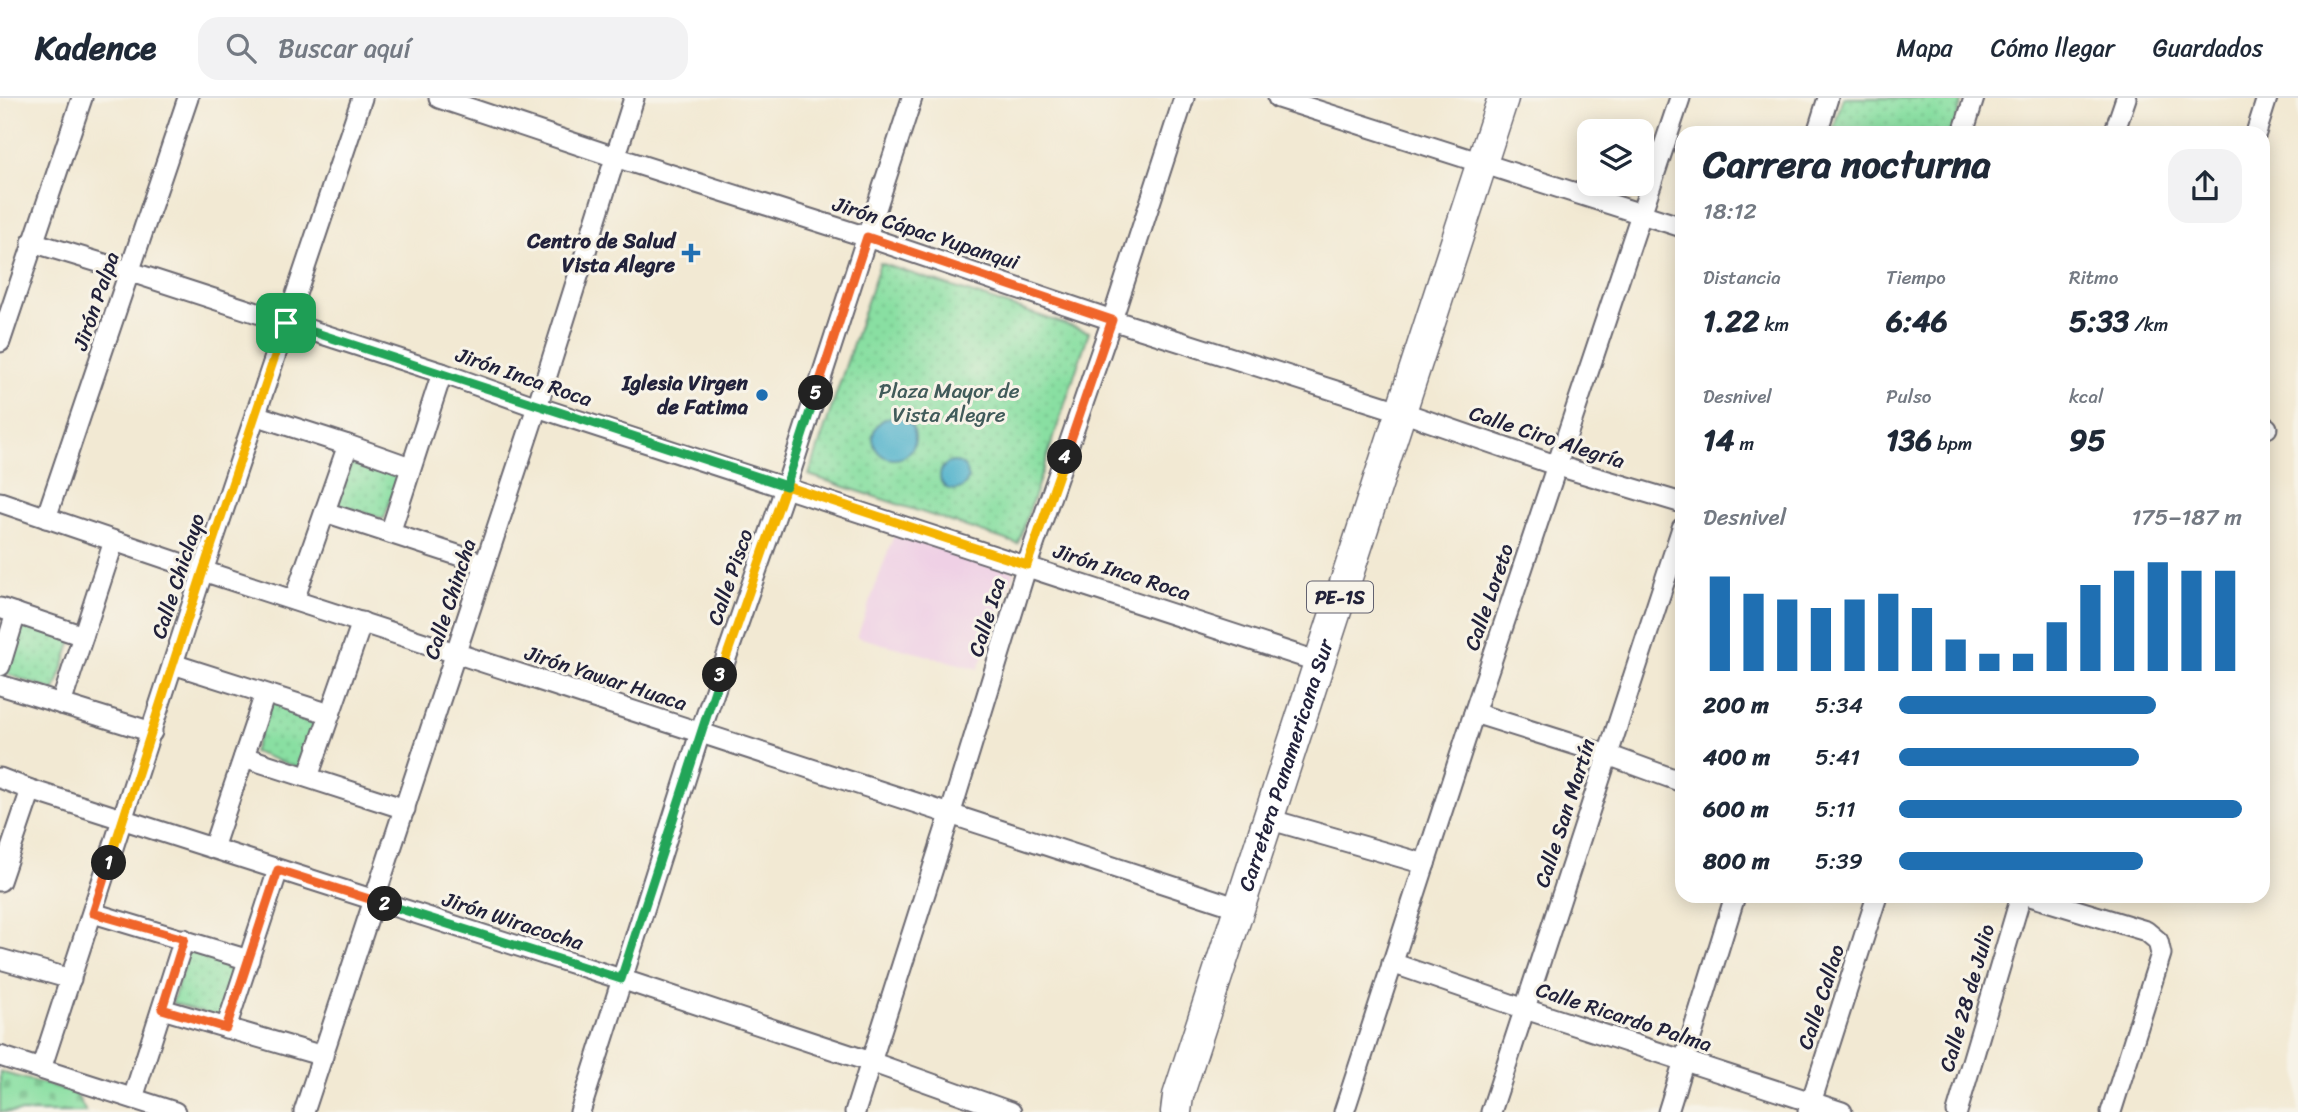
<!DOCTYPE html>
<html lang="es">
<meta charset="utf-8">
<style>
:root{--surface:#fff;--page:#f2f2f3;--text:#1f2937;--muted:#747a83;--line:#e0e1e3;--accent:#1f6fb2}
body{margin:0;font-family:Sriracha,sans-serif;background:var(--page);color:var(--text);height:100vh;display:flex;flex-direction:column;font-size:26px;white-space:nowrap}
*{box-sizing:border-box;margin:0}
p{font-size:23px;color:var(--muted)}
.icon{flex:none;width:38px;height:38px;fill:none;stroke:currentColor;stroke-width:2;stroke-linecap:round;stroke-linejoin:round}
.map{position:relative;flex:1;overflow:hidden}
.details{position:absolute;left:1675px;top:28px;width:595px;height:777px;display:flex;flex-direction:column;background:var(--surface);border-radius:21px;box-shadow:0 4px 18px #0003}
.details>*{flex:none}
.fabs{position:absolute;left:1577px;top:21px;display:grid;gap:14px}
.fabs a{display:grid;place-items:center;width:77px;height:77px;border-radius:14px;background:var(--surface);box-shadow:0 4px 18px #0003;font-size:35px}
.pin{position:absolute;display:grid;place-items:center;width:60px;height:60px;color:#fff;margin:-30px;border-radius:14px;box-shadow:0 4px 10px #0006}
.km{position:absolute;width:35px;height:35px;margin:-18px;border-radius:50%;background:#222;color:#fff;font-size:19px;line-height:35px;text-align:center}
.round{display:grid;place-items:center;flex:none;width:74px;height:74px;border-radius:21px;background:var(--page)}
.head{display:flex;align-items:center;justify-content:space-between;height:119px;padding:0 28px}
h1{font-size:38px;font-weight:800;line-height:52px}
.metrics{display:grid;grid-template-columns:repeat(3,1fr);gap:10px;height:119px;padding:7px 28px}
.metrics div{display:grid;align-content:center}
.metrics b{font-size:30px;font-weight:800}
.metrics small{font-size:19px;font-weight:400}
.metrics p{font-size:19px}
.chart{height:196px;padding:14px 28px}
.chart p{display:flex;justify-content:space-between}
.chart svg{width:100%;height:126px;margin-top:7px;stroke:var(--accent);stroke-width:6}
ul{padding:0 28px;list-style:none;font-size:23px}
li{display:grid;grid-template-columns:112px 84px 1fr;align-items:center;height:52px}
li i{height:18px;border-radius:9px;background:var(--accent)}
header{display:flex;align-items:center;gap:42px;box-sizing:border-box;height:98px;padding:0 35px;background:var(--surface);border-bottom:2px solid var(--line)}
header strong{font-size:33px}
nav{display:flex;gap:38px;margin-inline-start:auto;font-size:24px}
.search{width:490px;height:63px;background:var(--page);display:flex;align-items:center;gap:18px;box-sizing:border-box;padding:0 24px;border-radius:21px;color:var(--muted);font-size:26px}
.map>svg:first-child{display:block}
</style>
<header>
<strong>Kadence</strong>
<div class="search"><svg class="icon" aria-label="search" viewBox="0 0 24 24"><circle cx="10" cy="10" r="6"/><path d="M15 15l6 6"/></svg>Buscar aquí</div>
<nav><a>Mapa</a><a>Cómo llegar</a><a>Guardados</a></nav>
</header>
<div class="map">
<svg width="2298" height="1014" viewBox="0 0 2298 1014">
<defs>
<pattern id="grass-dots" width="8" height="8" patternUnits="userSpaceOnUse" patternTransform="scale(1.75)"><rect width="8" height="8" fill="#89dfa2"/><path d="M2 2h.1M6 6h.1" fill="none" stroke="#76bf8c" stroke-width="1.8" stroke-linecap="round"/></pattern>
<pattern id="cemetery-stones" width="16" height="16" patternUnits="userSpaceOnUse" patternTransform="scale(1.75)"><rect width="16" height="16" fill="#89dfa2"/><path d="M2 7V4a2 2 0 0 1 4 0v3zM10 15v-3a2 2 0 0 1 4 0v3z" fill="#76bf8c"/></pattern>
</defs>
<rect width="100%" height="100%" fill="#f7f3e8"/>
<filter id="ink" filterUnits="userSpaceOnUse"><feTurbulence type="fractalNoise" baseFrequency=".0143" numOctaves="2"/><feDisplacementMap in="SourceGraphic" scale="14" xChannelSelector="R" yChannelSelector="G"/><feConvolveMatrix kernelMatrix="1 2 1 2 8 2 1 2 1" color-interpolation-filters="sRGB"/></filter>
<filter id="wash" filterUnits="userSpaceOnUse"><feTurbulence type="fractalNoise" baseFrequency=".00686" numOctaves="4" result="noise"/><feDisplacementMap in="SourceGraphic" scale="28" xChannelSelector="R" yChannelSelector="G"/><feGaussianBlur stdDeviation="1.57" result="paint"/><feColorMatrix in="noise" values="0 0 0 0 0 0 0 0 0 0 0 0 0 0 0 0 0 1.4 0 .05"/><feComposite in="paint" operator="in"/></filter>
<g filter="url(#wash)">
<rect width="100%" height="100%" fill="#f2e9d3"/>
<path fill="#efd0e5" d="M895 434 1015 474 978 571 857 539Z"/>
<g fill="url(#grass-dots)" stroke="#56806e" stroke-width="2">
<path d="M1843 0H1963L1952 35H1832Z"/>
<path d="M880 165 1089 234 1018 446 809 377Z"/>
<path d="M353 358 400 373 384 421 338 406Z"/>
<path d="M22 524 73 540 55 593 4 575Z"/>
<path d="M272 604 322 619 304 672 253 654Z"/>
<path d="M189 851 242 869 223 921 172 905Z"/>
</g>
<path fill="url(#cemetery-stones)" stroke="#56806e" stroke-width="2" d="M0 974 75 994 86 1014H0Z"/>
<g fill="#4cb0cb" stroke="#376983" stroke-width="2">
<circle cx="894" cy="340" r="21"/>
<circle cx="954" cy="378" r="14"/>
</g>
</g>
<g filter="url(#ink)">
<g fill="none" stroke-linecap="round" stroke-linejoin="round">
<g stroke="#6b6870" stroke-width="23">
<g id="minor">
<path d="M439 0 615 59 867 139 1112 222 1399 313 1558 368 1682 405"/>
<path d="M1278 0 1682 129"/>
<path d="M1817 35 1828 0"/>
<path d="M1963 35 1974 0"/>
<path d="M2114 35 2126 0"/>
<path d="M2256 35 2267 0"/>
<path d="M32 144 131 174 442 275 537 309 1319 564"/>
<path d="M0 244 82 0"/>
<path d="M255 317 348 347 410 369"/>
<path d="M2263 329 2267 330"/>
<path d="M0 404 203 473 1239 810"/>
<path d="M325 414 485 466"/>
<path d="M46 420 188 0"/>
<path d="M390 435 442 275"/>
<path d="M294 502 348 347"/>
<path d="M0 510 83 538"/>
<path d="M173 566 330 616"/>
<path d="M0 568 16 515"/>
<path d="M0 587 152 634"/>
<path d="M61 606 114 443"/>
<path d="M1474 615 1608 657 1682 684"/>
<path d="M244 659 405 711"/>
<path d="M308 679 362 524"/>
<path d="M0 680 31 692 621 881 871 964 1011 1014"/>
<path d="M1268 721 1425 766"/>
<path d="M213 750 265 596"/>
<path d="M0 783 31 692"/>
<path d="M2030 798 2146 833 2158 843 2161 856 2111 1014"/>
<path d="M93 815 249 862"/>
<path d="M0 861 71 881"/>
<path d="M1392 865 1525 911 1842 1014"/>
<path d="M162 911 323 958"/>
<path d="M226 930 278 772"/>
<path d="M0 958 175 1014"/>
<path d="M41 971 203 473 362 0"/>
<path d="M133 1000 184 841"/>
<path d="M304 1014 537 309 634 0"/>
<path d="M580 1014 700 635 786 388 912 0"/>
<path d="M855 1014 950 717 1027 467 1112 222 1184 0"/>
<path d="M1344 1014 1474 615 1680 0"/>
<path d="M1491 1014 1682 430"/>
<path d="M1668 1014 1735 798"/>
<path d="M1808 1014 1877 798"/>
<path d="M1957 1014 2021 798"/>
</g>
</g>
<g stroke="#6b6870" stroke-width="33">
<g id="highway">
<path id="s1" d="M1176 1014 1178 998 1503 0"/>
</g>
</g>
<use href="#minor" stroke="#fff" stroke-width="19"/>
<use href="#highway" stroke="#fff" stroke-width="30"/>
</g>
</g>
<g fill="none" stroke-linecap="round" stroke-linejoin="round" filter="url(#ink)">
<g stroke="#fff" stroke-width="14">
<path id="split-1" d="M109 765 203 473 286 225"/>
</g>
<g stroke="#fff" stroke-width="14">
<path id="split-2" d="M109 765 93 815 184 841 162 911 226 930 278 772 385 806"/>
</g>
<g stroke="#fff" stroke-width="14">
<path id="split-3" d="M385 806 621 881 720 577"/>
</g>
<g stroke="#fff" stroke-width="14">
<path id="split-4" d="M720 577 786 388 1027 467 1065 359"/>
</g>
<g stroke="#fff" stroke-width="14">
<path id="split-5" d="M816 295 867 139 1112 222 1065 359"/>
</g>
<g stroke="#fff" stroke-width="14">
<path id="split-6" d="M286 225 786 388 816 295"/>
</g>
<use href="#split-1" stroke="#f5b400" stroke-width="9"/>
<use href="#split-2" stroke="#f0652b" stroke-width="9"/>
<use href="#split-3" stroke="#22a559" stroke-width="9"/>
<use href="#split-4" stroke="#f5b400" stroke-width="9"/>
<use href="#split-5" stroke="#f0652b" stroke-width="9"/>
<use href="#split-6" stroke="#22a559" stroke-width="9"/>
</g>
<g fill="#1f6fb2" stroke="#f7f3e8" stroke-width="2.5">
<path d="M687.5 144.5h7v7h7v7h-7v7h-7v-7h-7v-7h7z"/>
<circle cx="762" cy="297" r="7"/>
</g>
<g text-anchor="middle" dominant-baseline="central" stroke-width="6" stroke-linejoin="round" paint-order="stroke">
<rect fill="#f7f3e8" stroke="#62616f" stroke-width="2" x="1307" y="483.5" width="66" height="31" rx="5"/>
<g font-size="19" font-weight="bold" fill="#22223b">
<text x="1340" y="499">PE-1S</text>
</g>
<g font-size="21" fill="#22223b" stroke="#f7f3e8">
<text transform="translate(926 135) rotate(18)">Jirón Cápac Yupanqui</text>
<text transform="translate(96 203) rotate(-71)">Jirón Palpa</text>
<text transform="translate(524 279) rotate(19)">Jirón Inca Roca</text>
<text transform="translate(1547 339) rotate(18)">Calle Ciro Alegría</text>
<text transform="translate(1122 474) rotate(18)">Jirón Inca Roca</text>
<text transform="translate(178 478) rotate(-72)">Calle Chiclayo</text>
<text transform="translate(730 479) rotate(-71)">Calle Pisco</text>
<text transform="translate(1489 499) rotate(-71)">Calle Loreto</text>
<text transform="translate(450 501) rotate(-72)">Calle Chincha</text>
<text transform="translate(987 519) rotate(-73)">Calle Ica</text>
<text transform="translate(606 580) rotate(18)">Jirón Yawar Huaca</text>
<text stroke="none"><textPath href="#s1" startOffset="364">Carretera Panamericana Sur</textPath></text>
<text transform="translate(1565 715) rotate(-72)">Calle San Martín</text>
<text transform="translate(513 823) rotate(18)">Jirón Wiracocha</text>
<text transform="translate(1821 899) rotate(-72)">Calle Callao</text>
<text transform="translate(1967 900) rotate(-74)">Calle 28 de Julio</text>
<text transform="translate(1624 919) rotate(18)">Calle Ricardo Palma</text>
</g>
<g font-size="21" font-weight="bold" fill="#22223b" stroke="#f7f3e8" text-anchor="end">
<text x="675" y="143">Centro de Salud<tspan x="675" dy="24">Vista Alegre</tspan></text>
<text x="748" y="285">Iglesia Virgen<tspan x="748" dy="24">de Fatima</tspan></text>
</g>
<g font-size="21" fill="#415b5a" stroke="#f7f3e8">
<text x="949" y="293">Plaza Mayor de<tspan x="949" dy="24">Vista Alegre</tspan></text>
</g>
</g>
</svg>
<div class="fabs">
<a><svg class="icon" aria-label="layers" viewBox="0 0 24 24"><path d="M12 4l9 5-9 5-9-5zM3 14l9 5 9-5"/></svg></a>
</div>
<div class="pin" style="left:286px;top:225px;background:#1e9e55"><svg class="icon" aria-label="arrive" viewBox="0 0 24 24"><path d="M6 21V4h12l-3 4 3 4H6"/></svg></div>
<b class="km" style="left:109px;top:765px">1</b>
<b class="km" style="left:385px;top:806px">2</b>
<b class="km" style="left:720px;top:577px">3</b>
<b class="km" style="left:1065px;top:359px">4</b>
<b class="km" style="left:816px;top:295px">5</b>
<section class="details">
<div class="head"><div><h1>Carrera nocturna</h1><p>18:12</p></div><a class="round"><svg class="icon" aria-label="share" viewBox="0 0 24 24"><path d="M12 15V3M7 8l5-5 5 5M5 13v7h14v-7"/></svg></a></div>
<div class="metrics">
<div><p>Distancia</p><b>1.22<small> km</small></b></div>
<div><p>Tiempo</p><b>6:46</b></div>
<div><p>Ritmo</p><b>5:33<small> /km</small></b></div>
</div>
<div class="metrics">
<div><p>Desnivel</p><b>14<small> m</small></b></div>
<div><p>Pulso</p><b>136<small> bpm</small></b></div>
<div><p>kcal</p><b>95</b></div>
</div>
<div class="chart"><p><span>Desnivel</span>175–187 m</p>
<svg viewBox="0 0 160 44" preserveAspectRatio="none"><path d="M5 44V11M15 44V17M25 44V19M35 44V22M45 44V19M55 44V17M65 44V22M75 44V33M85 44V38M95 44V38M105 44V27M115 44V14M125 44V9M135 44V6M145 44V9M155 44V9"/></svg>
</div>
<ul>
<li><b>200 m</b>5:34<i style="width:75%"></i></li>
<li><b>400 m</b>5:41<i style="width:70%"></i></li>
<li><b>600 m</b>5:11<i style="width:100%"></i></li>
<li><b>800 m</b>5:39<i style="width:71%"></i></li>
</ul>
</section>
</div>
